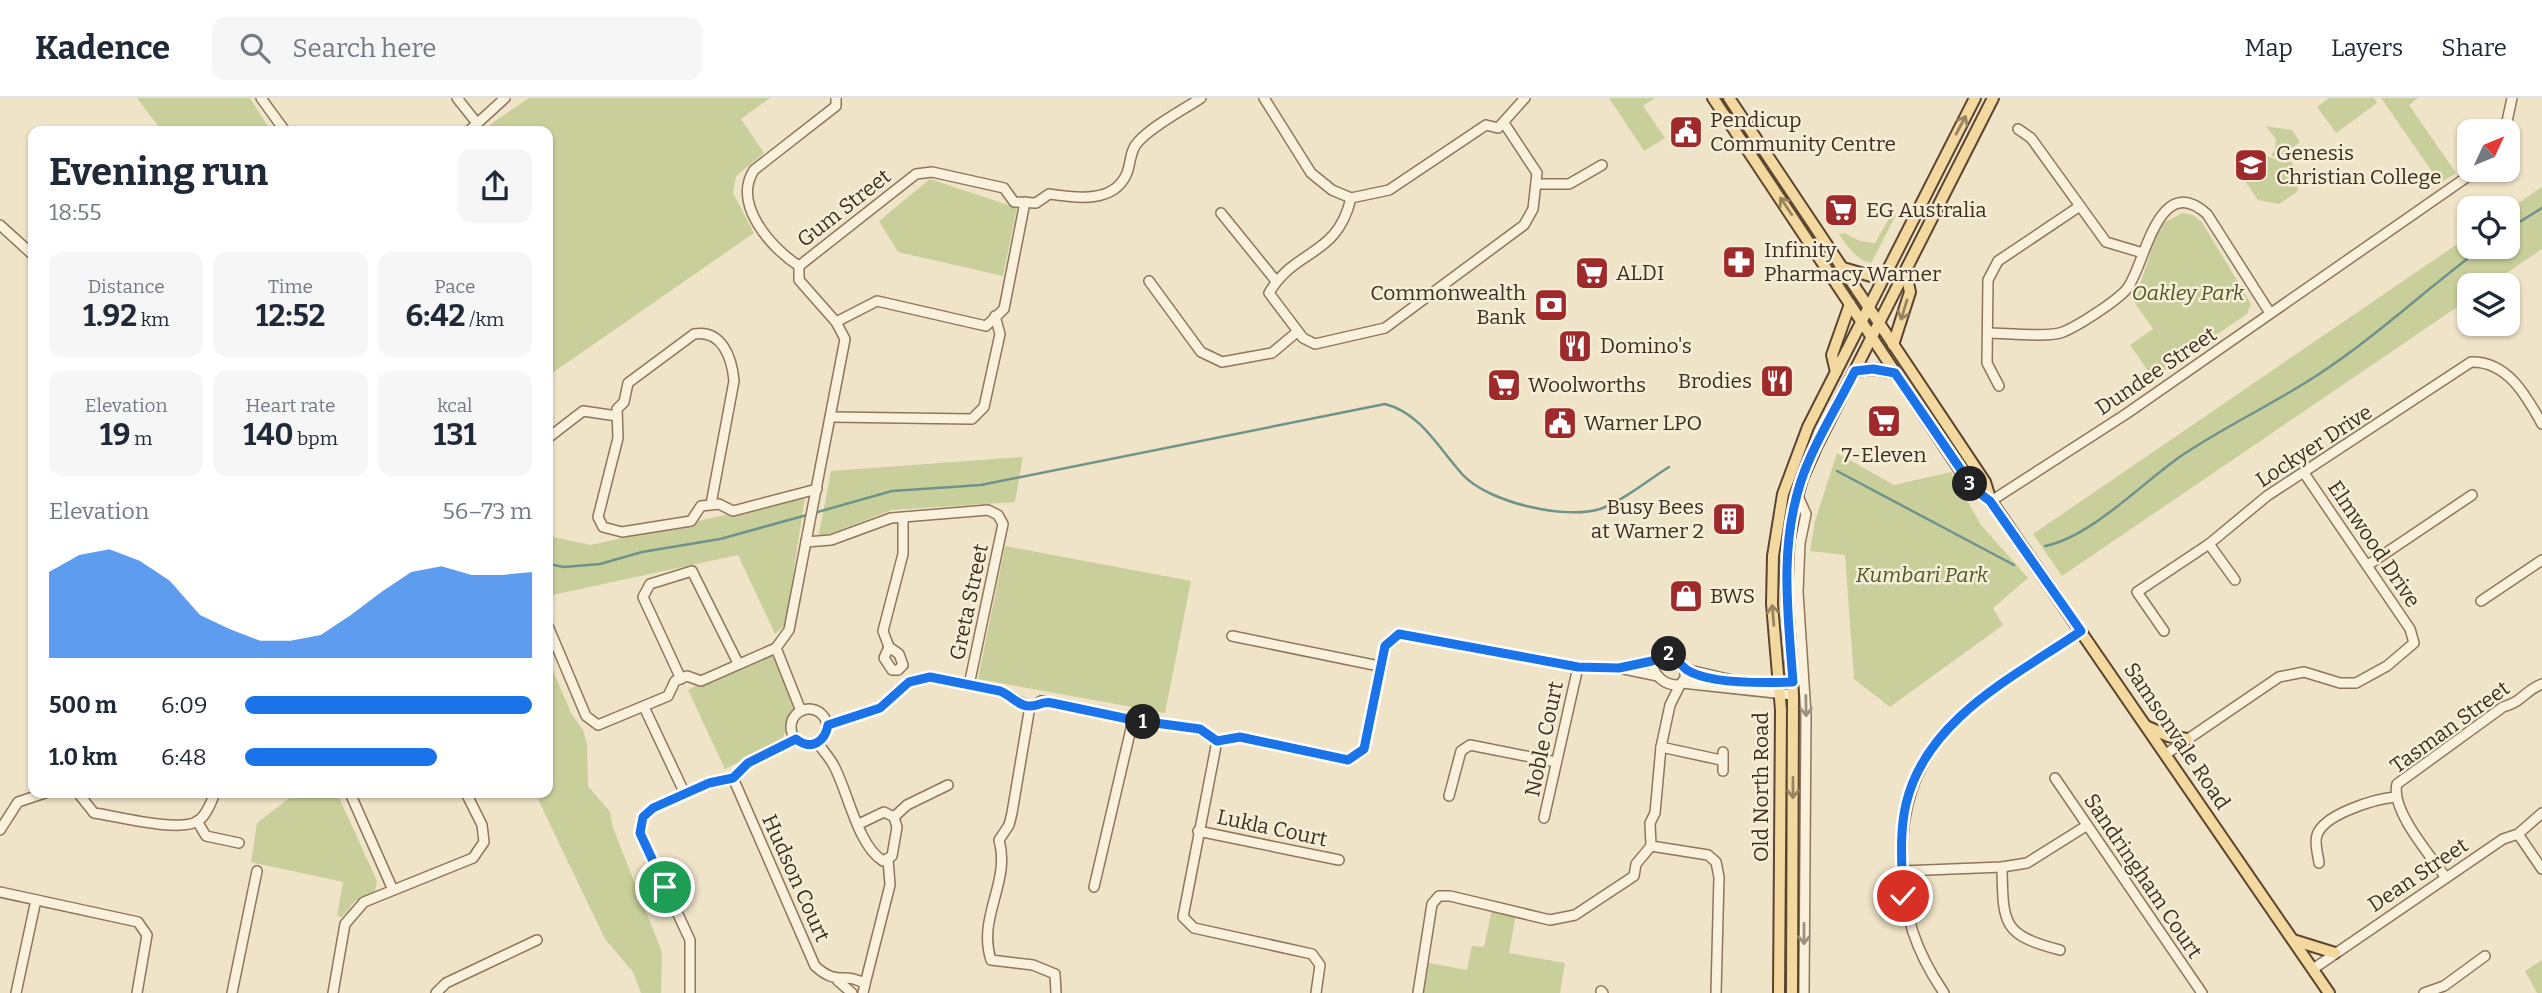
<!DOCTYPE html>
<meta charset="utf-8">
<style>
:root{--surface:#fff;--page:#f6f6f7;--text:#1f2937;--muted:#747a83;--line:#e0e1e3;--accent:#1a73e8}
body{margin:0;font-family:Bitter,serif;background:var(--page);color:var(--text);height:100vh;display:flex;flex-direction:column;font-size:26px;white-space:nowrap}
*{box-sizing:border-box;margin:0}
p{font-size:23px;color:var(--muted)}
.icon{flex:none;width:38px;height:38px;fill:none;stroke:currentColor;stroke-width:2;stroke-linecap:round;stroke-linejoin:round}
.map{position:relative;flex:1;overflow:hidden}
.sheet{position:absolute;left:28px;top:28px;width:525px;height:672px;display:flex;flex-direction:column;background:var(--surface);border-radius:14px;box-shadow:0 2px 5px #0004}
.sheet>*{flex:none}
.needle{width:46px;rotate:46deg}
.buttons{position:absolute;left:2457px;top:21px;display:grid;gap:14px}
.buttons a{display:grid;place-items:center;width:63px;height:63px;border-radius:14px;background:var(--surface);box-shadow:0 2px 5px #0004;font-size:35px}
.pin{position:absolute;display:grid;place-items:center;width:60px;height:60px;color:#fff;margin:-30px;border:4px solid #fff;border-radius:50%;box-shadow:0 2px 7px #0007}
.km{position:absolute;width:35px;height:35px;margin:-18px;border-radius:50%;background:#222;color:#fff;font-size:19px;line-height:35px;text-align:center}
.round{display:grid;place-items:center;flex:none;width:74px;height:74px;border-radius:14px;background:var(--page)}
.head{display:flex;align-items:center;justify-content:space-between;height:119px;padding:0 21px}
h1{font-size:38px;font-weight:700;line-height:52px}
.stats{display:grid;grid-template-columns:repeat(3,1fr);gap:10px;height:119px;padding:7px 21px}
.stats div{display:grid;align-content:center;border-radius:14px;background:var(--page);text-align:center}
.stats b{font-size:30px;font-weight:700}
.stats small{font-size:19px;font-weight:400}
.stats p{font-size:19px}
.chart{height:196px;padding:14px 21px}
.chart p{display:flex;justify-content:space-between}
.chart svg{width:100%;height:126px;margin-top:7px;fill:var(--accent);opacity:.7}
ul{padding:0 21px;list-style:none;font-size:23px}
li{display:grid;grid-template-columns:112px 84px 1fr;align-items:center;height:52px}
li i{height:18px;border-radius:9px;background:var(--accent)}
header{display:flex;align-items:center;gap:42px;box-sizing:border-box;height:98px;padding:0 35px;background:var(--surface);border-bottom:2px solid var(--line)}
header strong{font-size:33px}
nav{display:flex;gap:38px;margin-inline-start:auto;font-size:24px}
.search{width:490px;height:63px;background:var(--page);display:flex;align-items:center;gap:18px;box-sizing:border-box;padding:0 24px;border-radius:14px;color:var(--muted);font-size:26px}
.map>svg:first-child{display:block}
</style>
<header>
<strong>Kadence</strong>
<div class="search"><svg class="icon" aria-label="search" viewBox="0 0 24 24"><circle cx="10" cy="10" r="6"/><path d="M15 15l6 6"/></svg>Search here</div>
<nav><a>Map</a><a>Layers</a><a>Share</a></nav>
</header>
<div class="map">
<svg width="2542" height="895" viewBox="0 0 2542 895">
<rect width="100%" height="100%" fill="#f0e4c8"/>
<g fill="#c9cf9b">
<path d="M137 0H250L271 33H162Z"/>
<path d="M529 0H770L741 21 764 55 736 78 733 95 754 135 548 278V33H486L491 26Z"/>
<path d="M1609 0H1655L1643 8 1665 40 1644 53Z"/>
<path d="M2329 0H2374L2377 5 2336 35 2317 9Z"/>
<path d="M2381 0H2418L2409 7 2456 75 2440 85Z"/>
<path d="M2266 28 2292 32 2300 44 2283 56 2273 58 2271 57 2275 52 2276 41Z"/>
<path d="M2286 57 2300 76 2297 94 2279 106 2258 102 2245 83 2256 75 2267 58 2277 62Z"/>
<path d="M930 81 1017 110 1003 178 898 154 879 123Z"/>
<path d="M2542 89V151L2489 187H2469V201L2062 478 2033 436 2469 138V149H2508V112Z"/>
<path d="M2182 115 2193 117 2202 124 2251 206 2247 216 2153 280 2130 247 2153 231 2130 198 2140 186 2160 127Z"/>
<path d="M1896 117 1871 165C1856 162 1847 148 1839 136L1844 135 1860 143 1875 145 1890 119Z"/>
<path d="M1837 355 1894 387 1951 374 1981 427 2028 480 1993 510 2003 527 1890 609 1854 581 1845 457 1810 453 1815 423Z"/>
<path d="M1023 359 1015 404 892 412 818 440 831 373Z"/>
<path d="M805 399 787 517 784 528 775 536 738 457 548 498V438L591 447Z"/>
<path d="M1005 448 1191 483 1165 615 978 581Z"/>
<path d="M767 555 775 557 798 609 781 643 725 671 688 592 738 565Z"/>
<path d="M548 561 572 617 583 632 587 646 588 688 610 714 613 730 662 854 661 895H641L633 874 605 841 535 695H548Z"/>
<path d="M296 695H337L377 783 375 793 355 803 342 819 337 818 343 784 251 764 257 725Z"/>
<path d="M1492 811 1516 816 1509 855 1565 865 1560 895H1422L1429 865 1467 872 1472 848 1484 849Z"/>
<path d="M2542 862V895H2537L2525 873Z"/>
</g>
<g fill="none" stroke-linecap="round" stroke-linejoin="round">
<g stroke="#6f938a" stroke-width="2.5">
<path d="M2508 131 2542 110"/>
<path d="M1837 373 2014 467"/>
<path d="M814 415 892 393 981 387 1385 306C1421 315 1439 351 1463 377 1488 404 1564 422 1600 411 1623 403 1648 382 1669 369"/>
<path d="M2045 448C2091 439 2142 385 2181 358 2225 328 2274 306 2319 276 2377 238 2427 190 2483 149"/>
<path d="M548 466 564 469 600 466 642 454 720 441 807 417"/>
</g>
<g stroke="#8d765c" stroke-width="12">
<g id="minor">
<path d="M261 0 285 33"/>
<path d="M457 0 476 24"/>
<path d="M1264 0 1311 75 1332 92 1351 100 1389 92 1486 27 1498 30 1525 0"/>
<path d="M2018 31 2031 40 2106 144 2143 155"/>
<path d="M469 33 505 0"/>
<path d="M2505 33 2512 0"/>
<path d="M1536 86H1569L1602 67"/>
<path d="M1351 100C1337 160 1295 150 1269 195L1303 240 1315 246 1385 230 1524 127 1533 111 1537 75 1504 25"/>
<path d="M1221 115 1276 183"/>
<path d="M0 127 33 157"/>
<path d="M799 168C771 150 732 106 754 72L836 8V0"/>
<path d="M1149 183 1201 254 1222 264 1272 255 1297 234"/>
<path d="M836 224 877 203 986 228 1004 211 1025 104"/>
<path d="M1988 235C2006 235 2049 240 2063 234 2078 228 2115 204 2126 192 2145 171 2156 71 2207 116L2270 215"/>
<path d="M1999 288 1987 265 1988 182 1998 163 2080 108"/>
<path d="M831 319 972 321 984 309 1000 236 995 218"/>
<path d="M548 340 583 313 617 318"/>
<path d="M1797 396 1806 416 1800 445 1798 494 1806 617 1804 895"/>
<path d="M1991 403 2126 316 2477 72"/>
<path d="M711 406 734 283C732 260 722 231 694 236L628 285 624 304 617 311 618 340 598 419 603 429 622 434 691 423 701 408 719 406 733 413 817 391"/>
<path d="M806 444 831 442 891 420 988 412 998 417 1003 426 969 587"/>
<path d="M2209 446 2235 482"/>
<path d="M2368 467 2472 397"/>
<path d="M2481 503 2542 462"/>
<path d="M548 528 586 618 598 627 668 598 675 583 687 578 701 583 776 550"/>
<path d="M2164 533 2137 494 2209 446 2267 398 2471 264C2507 263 2526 297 2542 326"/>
<path d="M1232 538 1379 568"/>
<path d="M889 549 883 533 903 456V420"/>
<path d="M889 549 899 556 903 567 898 572H892L884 560Z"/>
<path d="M1666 556C1679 559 1686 566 1685 580L1680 587C1665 588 1653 578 1652 563Z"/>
<path d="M1625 569 1652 563"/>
<path d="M1685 571 1745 585H1793"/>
<path d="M681 581 643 499 650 486 692 473 738 565"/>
<path d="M1682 585 1793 597"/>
<path d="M1030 608 1012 715 1009 727 999 742C1011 784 977 819 991 862L1033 867 1055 876 1056 895"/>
<path d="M644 609 685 696"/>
<circle cx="809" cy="629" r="18"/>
<path d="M801 613 776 550 789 532 845 241 836 224 799 182V168L916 76 932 74 1004 90 1014 104 1036 105 1049 96C1076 100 1114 106 1127 75 1131 64 1130 52 1138 44 1152 28 1183 12 1201 0"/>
<path d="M828 627 880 610 909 584 930 579 1000 593C1013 598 1018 605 1032 609L1041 603 1052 605 1133 622 1196 630 1217 643 1239 639 1348 662 1364 651 1385 548 1399 536 1578 569 1619 570 1658 578"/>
<path d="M1217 643 1183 819 1194 830 1312 856 1320 867 1316 895"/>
<path d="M818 645C823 653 830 660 834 668 848 694 858 748 883 763L892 758 897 729 894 719 884 714 859 726"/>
<path d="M1661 649 1721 662"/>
<path d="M1723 654V673"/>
<path d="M2166 656 2279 579 2304 574 2340 585H2356L2387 568 2414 545 2410 531 2304 375"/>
<path d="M733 680 815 868C838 889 844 873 865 886L863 895"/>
<path d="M2055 680 2202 895"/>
<path d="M78 695 94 715C117 718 179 735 198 723 207 717 211 704 215 695"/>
<path d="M350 695 393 792"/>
<path d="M1449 698 1461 653 1470 647 1556 664"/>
<path d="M894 719 907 707 948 687"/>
<path d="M1544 720 1578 569"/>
<path d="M197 723 206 738 239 745"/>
<path d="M0 732 18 704 45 695"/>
<path d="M1198 733 1339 762"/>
<path d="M2518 736 2542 771"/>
<path d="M1651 748 1708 757 1716 764 1719 779 1716 895"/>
<path d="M2319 765C2318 756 2314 745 2317 737 2324 716 2375 701 2395 699"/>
<path d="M2002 769C2003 826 2002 837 2060 852"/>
<path d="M1902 773 2002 769 2027 765 2086 728"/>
<path d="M2446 780C2431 758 2390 712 2397 686L2503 609C2524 603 2524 593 2542 586"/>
<path d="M1094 789 1133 622"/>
<path d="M0 794 138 824 147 837 137 895"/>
<path d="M2313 871 2503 741 2518 736 2542 715"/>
<path d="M838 883 852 895"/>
<path d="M865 886 890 787 888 761"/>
<path d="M1601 893 1603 895"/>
<path d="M16 895 36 802"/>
<path d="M232 895 257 773"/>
<path d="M333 895 345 826 364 804 473 760 484 744 482 727 466 695"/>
<path d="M436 895 446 885 537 842"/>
<path d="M690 895V842L640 735 643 719 653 710 709 685 733 680 748 665 796 641"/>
<path d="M1418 895 1432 806 1439 798H1450L1550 822 1575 817 1634 778 1636 766 1651 748 1650 725 1655 715 1661 649 1670 607 1680 587"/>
<path d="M1944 895C1916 854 1903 816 1902 766 1899 634 1985 598 2081 533"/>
<path d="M2424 895 2444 888 2485 858"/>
</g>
</g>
<g stroke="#5b4430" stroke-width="14">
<g id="major">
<path d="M1713 0 1964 378 1974 391 1991 403"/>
<path d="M1729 0 1985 384 1991 403 2329 895"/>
<path d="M1843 170 1871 178 1888 174"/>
<path d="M1893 247 1910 194 1906 176"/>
<path d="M1855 273 1873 271 1895 275"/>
<path d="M1836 274 1832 257 1850 206"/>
<path d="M2148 629 2168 638 2187 641"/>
<path d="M2293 842 2335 855"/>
<path d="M1779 895 1781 612 1772 506 1773 458 1783 396 1808 329 1975 0"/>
<path d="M1792 895 1793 597 1786 474 1793 414 1802 381 1817 347 1993 0"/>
</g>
</g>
<use href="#minor" stroke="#faf1dc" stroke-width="9"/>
<use href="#major" stroke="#f3d9a0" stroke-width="10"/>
</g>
<defs><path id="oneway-shaft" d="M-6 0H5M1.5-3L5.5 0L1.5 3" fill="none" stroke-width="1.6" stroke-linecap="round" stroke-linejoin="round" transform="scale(1.75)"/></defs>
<g stroke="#988460">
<use href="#oneway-shaft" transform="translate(1961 27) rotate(-62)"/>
<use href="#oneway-shaft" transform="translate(1786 108) rotate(-124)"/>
<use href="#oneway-shaft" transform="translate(1904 212) rotate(107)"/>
<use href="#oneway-shaft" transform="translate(1773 517) rotate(-95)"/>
<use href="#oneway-shaft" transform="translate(1793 690) rotate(90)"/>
</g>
<g stroke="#9c907e">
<use href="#oneway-shaft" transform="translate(1806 608) rotate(89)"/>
<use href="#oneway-shaft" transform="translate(1804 836) rotate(90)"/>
</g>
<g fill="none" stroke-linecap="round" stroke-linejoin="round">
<g stroke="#fff" stroke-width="14">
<path id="route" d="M665 789 640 735 643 719 653 710 709 685 733 680 748 665 796 641C811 653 825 644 828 627L880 610 909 584 930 579 1000 593C1011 597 1019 609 1030 608 1039 608 1042 603 1052 605L1133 622 1200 631 1217 643 1240 639 1348 662 1364 651 1385 548 1399 536 1578 569 1619 570 1652 563 1666 556C1677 559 1679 566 1687 572 1709 586 1767 585 1793 584 1788 516 1779 450 1801 383 1814 345 1837 309 1855 273L1873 271 1895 275 1974 391 1990 403 2081 533C2014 579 1926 621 1906 706 1899 736 1902 767 1903 798"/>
</g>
<use href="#route" stroke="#1a73e8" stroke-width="9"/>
</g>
<defs>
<g id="civic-square" transform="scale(1.75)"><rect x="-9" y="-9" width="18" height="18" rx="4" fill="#9e2a2b" stroke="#f7eed8"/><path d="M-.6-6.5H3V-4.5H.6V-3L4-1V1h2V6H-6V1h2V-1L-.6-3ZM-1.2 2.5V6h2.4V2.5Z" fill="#fff"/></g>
<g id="school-square" transform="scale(1.75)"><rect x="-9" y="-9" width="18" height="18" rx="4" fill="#9e2a2b" stroke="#f7eed8"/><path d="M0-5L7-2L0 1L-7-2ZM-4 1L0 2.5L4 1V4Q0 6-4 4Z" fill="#fff"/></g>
<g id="supermarket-square" transform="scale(1.75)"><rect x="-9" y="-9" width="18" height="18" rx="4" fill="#9e2a2b" stroke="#f7eed8"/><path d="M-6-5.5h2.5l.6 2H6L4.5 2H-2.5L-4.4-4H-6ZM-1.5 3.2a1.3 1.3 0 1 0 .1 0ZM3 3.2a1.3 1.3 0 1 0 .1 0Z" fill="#fff"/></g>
<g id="pharmacy-square" transform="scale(1.75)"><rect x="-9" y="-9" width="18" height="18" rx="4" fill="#9e2a2b" stroke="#f7eed8"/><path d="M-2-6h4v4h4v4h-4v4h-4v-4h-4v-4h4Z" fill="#fff"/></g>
<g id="bank-square" transform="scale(1.75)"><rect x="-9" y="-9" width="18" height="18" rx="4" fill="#9e2a2b" stroke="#f7eed8"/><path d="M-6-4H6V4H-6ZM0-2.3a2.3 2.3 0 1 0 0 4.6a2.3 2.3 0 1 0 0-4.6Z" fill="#fff"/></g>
<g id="restaurant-square" transform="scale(1.75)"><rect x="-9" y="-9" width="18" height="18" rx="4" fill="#9e2a2b" stroke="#f7eed8"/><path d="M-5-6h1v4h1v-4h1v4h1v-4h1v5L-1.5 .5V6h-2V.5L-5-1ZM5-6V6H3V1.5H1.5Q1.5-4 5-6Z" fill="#fff"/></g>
<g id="building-square" transform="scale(1.75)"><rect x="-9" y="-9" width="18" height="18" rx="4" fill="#9e2a2b" stroke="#f7eed8"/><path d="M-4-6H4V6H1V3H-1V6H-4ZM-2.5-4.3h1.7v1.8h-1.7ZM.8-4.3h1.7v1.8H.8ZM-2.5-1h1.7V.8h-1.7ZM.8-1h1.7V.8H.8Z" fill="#fff"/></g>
<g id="shop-square" transform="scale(1.75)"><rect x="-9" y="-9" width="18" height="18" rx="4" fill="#9e2a2b" stroke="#f7eed8"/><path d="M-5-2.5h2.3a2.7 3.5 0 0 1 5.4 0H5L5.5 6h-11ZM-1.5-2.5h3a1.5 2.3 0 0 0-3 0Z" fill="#fff"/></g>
</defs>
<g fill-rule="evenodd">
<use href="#civic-square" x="1686" y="34"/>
<use href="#school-square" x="2251" y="67"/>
<use href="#supermarket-square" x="1841" y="112"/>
<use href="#pharmacy-square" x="1739" y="164"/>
<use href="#supermarket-square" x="1592" y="175"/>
<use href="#bank-square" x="1551" y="207"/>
<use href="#restaurant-square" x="1575" y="248"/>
<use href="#restaurant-square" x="1777" y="283"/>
<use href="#supermarket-square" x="1504" y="287"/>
<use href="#supermarket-square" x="1884" y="323"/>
<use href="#civic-square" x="1560" y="325"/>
<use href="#building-square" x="1729" y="421"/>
<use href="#shop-square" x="1686" y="498"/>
</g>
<g text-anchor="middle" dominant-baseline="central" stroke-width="5" stroke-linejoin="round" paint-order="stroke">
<g font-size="21" fill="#3d2e20" stroke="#f7eed8" text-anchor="start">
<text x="1710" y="22">Pendicup<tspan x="1710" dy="24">Community Centre</tspan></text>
<text x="2276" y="55">Genesis<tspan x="2276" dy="24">Christian College</tspan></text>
<text x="1866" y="112">EG Australia</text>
<text x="1764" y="152">Infinity<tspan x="1764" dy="24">Pharmacy Warner</tspan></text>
<text x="1616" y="175">ALDI</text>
<text x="1526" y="195" text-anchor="end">Commonwealth<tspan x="1526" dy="24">Bank</tspan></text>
<text x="1600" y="248">Domino's</text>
<text x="1752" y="283" text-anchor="end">Brodies</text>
<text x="1528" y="287">Woolworths</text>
<text x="1584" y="325">Warner LPO</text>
<text x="1884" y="357" text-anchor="middle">7-Eleven</text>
<text x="1704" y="409" text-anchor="end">Busy Bees<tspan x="1704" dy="24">at Warner 2</tspan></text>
<text x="1710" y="498">BWS</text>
</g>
<g font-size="21" fill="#3d2e20" stroke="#f7eed8">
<text transform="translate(844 110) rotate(-38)">Gum Street</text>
<text transform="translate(2156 273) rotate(-34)">Dundee Street</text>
<text transform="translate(2314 348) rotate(-33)">Lockyer Drive</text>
<text transform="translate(2374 446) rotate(56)">Elmwood Drive</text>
<text transform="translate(969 504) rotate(-78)">Greta Street</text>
<text transform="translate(2450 629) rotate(-36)">Tasman Street</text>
<text transform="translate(2177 638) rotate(56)">Samsonvale Road</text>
<text transform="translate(1544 641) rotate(-78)">Noble Court</text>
<text transform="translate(1761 689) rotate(-90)">Old North Road</text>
<text transform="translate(1272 730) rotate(12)">Lukla Court</text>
<text transform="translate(2418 777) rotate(-34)">Dean Street</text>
<text transform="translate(2143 778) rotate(56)">Sandringham Court</text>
<text transform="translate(796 780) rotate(66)">Hudson Court</text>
</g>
<g font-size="21" font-style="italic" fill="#4d5a26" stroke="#f7eed8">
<text x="2188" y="195">Oakley Park</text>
<text x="1922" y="477">Kumbari Park</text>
</g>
</g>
</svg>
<div class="buttons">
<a><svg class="needle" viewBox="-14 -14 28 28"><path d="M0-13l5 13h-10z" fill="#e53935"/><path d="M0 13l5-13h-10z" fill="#747a83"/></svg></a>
<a><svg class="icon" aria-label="locate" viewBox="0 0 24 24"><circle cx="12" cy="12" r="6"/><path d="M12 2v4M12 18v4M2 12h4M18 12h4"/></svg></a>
<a><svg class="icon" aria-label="layers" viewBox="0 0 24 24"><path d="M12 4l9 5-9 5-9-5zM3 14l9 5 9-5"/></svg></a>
</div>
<div class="pin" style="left:665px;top:789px;background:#1e9e55"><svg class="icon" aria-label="arrive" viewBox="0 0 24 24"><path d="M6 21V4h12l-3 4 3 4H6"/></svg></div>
<div class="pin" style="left:1903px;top:798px;background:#d93025"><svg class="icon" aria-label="check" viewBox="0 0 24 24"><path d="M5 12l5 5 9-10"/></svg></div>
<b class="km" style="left:1143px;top:624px">1</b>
<b class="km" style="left:1669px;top:556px">2</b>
<b class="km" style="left:1970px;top:386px">3</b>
<section class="sheet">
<div class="head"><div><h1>Evening run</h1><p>18:55</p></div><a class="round"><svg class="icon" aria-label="share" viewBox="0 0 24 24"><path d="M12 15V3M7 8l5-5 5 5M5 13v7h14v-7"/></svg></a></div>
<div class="stats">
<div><p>Distance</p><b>1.92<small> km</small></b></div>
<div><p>Time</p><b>12:52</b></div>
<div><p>Pace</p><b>6:42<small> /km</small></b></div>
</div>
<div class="stats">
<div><p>Elevation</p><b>19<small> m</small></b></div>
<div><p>Heart rate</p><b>140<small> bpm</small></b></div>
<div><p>kcal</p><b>131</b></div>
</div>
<div class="chart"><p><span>Elevation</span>56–73 m</p>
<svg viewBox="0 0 160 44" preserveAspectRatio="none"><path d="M0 44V14L10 8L20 6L30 10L40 17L50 29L60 34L70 38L80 38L90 36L100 29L110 21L120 14L130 12L140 15L150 15L160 14V44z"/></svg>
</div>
<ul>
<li><b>500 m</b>6:09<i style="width:100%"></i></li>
<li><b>1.0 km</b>6:48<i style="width:67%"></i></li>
</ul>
</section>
</div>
